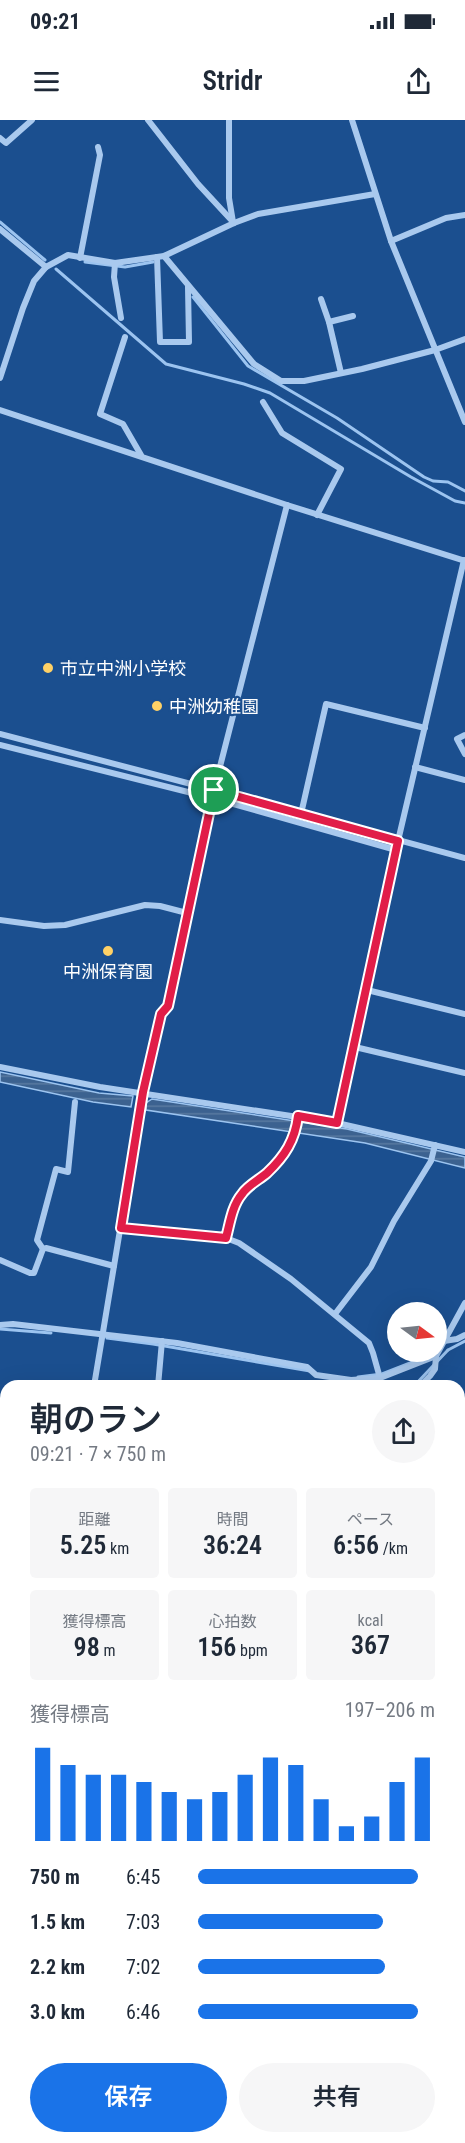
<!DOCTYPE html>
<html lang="ja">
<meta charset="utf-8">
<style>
:root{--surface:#fff;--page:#f6f6f7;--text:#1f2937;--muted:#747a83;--accent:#1a73e8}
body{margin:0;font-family:"Roboto Condensed","Noto Sans JP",sans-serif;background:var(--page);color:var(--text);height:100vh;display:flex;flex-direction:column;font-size:22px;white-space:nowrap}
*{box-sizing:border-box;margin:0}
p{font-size:20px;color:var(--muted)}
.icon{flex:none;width:33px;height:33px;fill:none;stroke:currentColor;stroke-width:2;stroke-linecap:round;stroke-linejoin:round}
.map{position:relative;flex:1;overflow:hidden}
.drawer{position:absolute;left:0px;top:1260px;width:465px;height:764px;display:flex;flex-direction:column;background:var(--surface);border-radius:18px 18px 0 0;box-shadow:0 6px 24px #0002}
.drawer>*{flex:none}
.needle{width:39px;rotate:105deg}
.buttons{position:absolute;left:387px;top:1182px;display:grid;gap:12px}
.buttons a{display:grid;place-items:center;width:60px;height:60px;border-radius:50%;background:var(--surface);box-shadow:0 6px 24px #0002;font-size:30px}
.pin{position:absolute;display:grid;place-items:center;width:51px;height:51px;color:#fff;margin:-26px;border:3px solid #fff;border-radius:50%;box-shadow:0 2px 6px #0007}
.round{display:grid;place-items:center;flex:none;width:63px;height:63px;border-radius:32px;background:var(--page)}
.headline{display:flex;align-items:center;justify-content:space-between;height:102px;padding:0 30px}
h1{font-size:33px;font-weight:600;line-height:45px}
.figures{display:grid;grid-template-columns:repeat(3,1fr);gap:9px;height:102px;padding:6px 30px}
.figures div{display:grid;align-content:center;border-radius:6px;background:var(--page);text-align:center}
.figures b{font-size:26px;font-weight:600}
.figures small{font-size:16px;font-weight:400}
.figures p{font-size:16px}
.chart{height:168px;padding:12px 30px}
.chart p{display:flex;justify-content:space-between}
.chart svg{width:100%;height:108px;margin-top:6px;stroke:var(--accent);stroke-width:6}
.button{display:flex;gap:12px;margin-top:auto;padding:12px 30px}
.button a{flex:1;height:69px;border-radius:36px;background:var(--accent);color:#fff;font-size:24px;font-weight:600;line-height:69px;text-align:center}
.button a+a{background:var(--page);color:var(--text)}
ul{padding:0 30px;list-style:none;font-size:20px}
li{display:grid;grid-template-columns:96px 72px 1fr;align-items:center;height:45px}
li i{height:15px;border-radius:8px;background:var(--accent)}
.status{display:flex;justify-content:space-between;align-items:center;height:42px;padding:0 30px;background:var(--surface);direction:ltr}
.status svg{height:16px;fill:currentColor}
header{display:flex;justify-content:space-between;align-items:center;height:78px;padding:0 30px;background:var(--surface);font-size:27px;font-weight:600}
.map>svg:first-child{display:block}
</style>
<div class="status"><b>09:21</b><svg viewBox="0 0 49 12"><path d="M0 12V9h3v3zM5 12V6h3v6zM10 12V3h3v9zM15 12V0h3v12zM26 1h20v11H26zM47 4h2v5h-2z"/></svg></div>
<header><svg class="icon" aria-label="menu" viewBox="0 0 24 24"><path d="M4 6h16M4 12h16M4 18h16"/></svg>Stridr<svg class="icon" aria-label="share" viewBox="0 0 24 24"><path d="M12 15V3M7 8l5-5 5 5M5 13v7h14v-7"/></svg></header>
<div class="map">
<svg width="465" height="2023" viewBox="0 0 465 2023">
<defs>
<pattern id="water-rules" width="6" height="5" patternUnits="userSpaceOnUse" patternTransform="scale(1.5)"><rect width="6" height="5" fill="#3c6290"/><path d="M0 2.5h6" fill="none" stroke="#597aa1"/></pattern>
</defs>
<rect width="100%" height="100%" fill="#1b4f8f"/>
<g fill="url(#water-rules)" stroke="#9cc4f0" stroke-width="1.5">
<path d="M0 952 99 973 133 976 131 987 93 982 0 962Z"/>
<path d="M152 979 347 1009 465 1037V1048L365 1023 146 990V983Z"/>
</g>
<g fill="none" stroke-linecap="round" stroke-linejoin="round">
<g stroke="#9cc4f0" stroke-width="3">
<path d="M0 102 45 140"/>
<path d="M85 142 125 147 153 142"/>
<path d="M56 149 166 244 244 264 270 273 411 357 455 381 465 383"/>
<path d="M193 177 248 246 337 298 424 357 433 361 448 362 465 371"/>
<path d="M0 1209 51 1213"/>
<path d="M107 1218 153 1224 310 1251"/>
<path d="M448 1230 465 1221"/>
<path d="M358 1257 382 1254 428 1236"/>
<path d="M414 1266 448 1230"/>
<path d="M459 1654H462"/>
<path d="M0 1962 6 1952"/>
</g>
<g stroke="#a9c9ee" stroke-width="6">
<path d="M148 0 198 64 234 103"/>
<path d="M229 0V78L233 102"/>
<path d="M352 0 391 121 465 302"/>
<path d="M0 18 6 23 32 0"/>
<path d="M0 109 46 147"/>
<path d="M391 121 446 98 465 95"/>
<path d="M164 136 254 244 281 261H304L362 249 435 230 465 219"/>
<path d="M157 137 160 222H189L188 167"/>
<path d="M80 138 100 35 98 27"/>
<path d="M115 143 114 157 121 198"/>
<path d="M321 179 329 202 341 253"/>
<path d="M329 202 353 196"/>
<path d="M125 217 100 294 123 304 141 335"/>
<path d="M0 258 23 188 34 161 46 147 68 135 115 143 164 136 234 103 258 94 375 74"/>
<path d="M263 282 282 313 341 349 317 395"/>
<path d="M0 290 287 385 465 441"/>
<path d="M0 614 214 670 465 738"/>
<path d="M465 615 457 619 465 634"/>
<path d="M0 625 212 678 396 730"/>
<path d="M415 647 465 660"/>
<path d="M301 694 326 584 425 608"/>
<path d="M0 800 44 806 65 805 145 785 160 786 187 793"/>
<path d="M367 870 465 894"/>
<path d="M355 927 465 953"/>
<path d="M0 947 100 967 337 1003 465 1032"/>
<path d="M337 1003 355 927 398 721 464 440"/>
<path d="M121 1108 210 1115 226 1118 239 1123 291 1159 369 1223 373 1233 380 1258"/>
<path d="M226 1118C230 1103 232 1086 242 1074 249 1065 259 1060 267 1052 284 1037 295 1019 298 996"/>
<path d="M43 1129 37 1120 56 1049 68 1052 75 982"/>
<path d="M0 1140 30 1153H34L43 1129 46 1128 114 1146"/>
<path d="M335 1194 371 1147 394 1101 431 1041 435 1025"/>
<path d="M0 1205 13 1204 177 1223 307 1247 316 1255 351 1260 380 1258 436 1236"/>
<path d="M444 1221 457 1219 465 1215"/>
<path d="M94 1266 143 972 161 894 168 886 214 670 287 385"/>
<path d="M158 1266 162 1221"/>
<path d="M420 1266 430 1256 435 1249 436 1236 465 1183"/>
<path d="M0 1352 6 1356"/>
<path d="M459 1355 465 1353"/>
<path d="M0 1449 6 1421"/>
<path d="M459 1494 465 1498"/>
<path d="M0 1728 6 1731"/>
<path d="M0 1797 6 1800"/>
<path d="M464 1871 463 1803 465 1779"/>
<path d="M0 1885 6 1846"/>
<path d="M0 1985 6 1964"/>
<path d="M0 2012 6 2014"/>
<path d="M22 2018 45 2023"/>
<path d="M102 2023 103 2018"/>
<path d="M138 2023 139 2018"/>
<path d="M271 2023 272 2018"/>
</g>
<g stroke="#f0f6ff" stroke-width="15">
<path d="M0 1529 6 1530"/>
<path d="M0 1543 6 1544"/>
<path d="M459 1631 465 1632"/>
<path d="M459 1644 465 1646"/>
</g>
</g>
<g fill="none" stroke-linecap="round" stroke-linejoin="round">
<g stroke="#fff" stroke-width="12">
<path id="route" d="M214 670 398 721 337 1003 298 996C295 1020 285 1036 267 1053 259 1060 248 1065 242 1074 232 1086 230 1103 226 1118L121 1108 143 972 161 894 168 886Z"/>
</g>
<use href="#route" stroke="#e11d48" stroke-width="8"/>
</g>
<g fill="#ffd166" stroke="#1b4f8f" stroke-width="2">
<circle cx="48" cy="548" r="6"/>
<circle cx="157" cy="586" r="6"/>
<circle cx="108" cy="831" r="6"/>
</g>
<g text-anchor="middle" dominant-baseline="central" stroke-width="4.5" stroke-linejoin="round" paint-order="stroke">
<g font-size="18" fill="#fff" stroke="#1b4f8f" text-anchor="start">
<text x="60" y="548">市立中洲小学校</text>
<text x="169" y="586">中洲幼稚園</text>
<text x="108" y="851" text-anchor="middle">中洲保育園</text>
</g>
</g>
</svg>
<div class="buttons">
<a><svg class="needle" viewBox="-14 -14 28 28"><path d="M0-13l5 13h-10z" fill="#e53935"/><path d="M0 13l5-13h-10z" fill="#747a83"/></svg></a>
</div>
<div class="pin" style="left:214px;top:670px;background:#1e9e55"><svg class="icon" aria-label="arrive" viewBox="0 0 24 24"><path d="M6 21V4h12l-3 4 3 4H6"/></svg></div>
<section class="drawer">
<div class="headline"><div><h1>朝のラン</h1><p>09:21 · 7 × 750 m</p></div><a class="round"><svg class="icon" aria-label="share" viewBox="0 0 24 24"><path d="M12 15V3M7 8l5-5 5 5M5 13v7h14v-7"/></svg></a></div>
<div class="figures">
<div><p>距離</p><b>5.25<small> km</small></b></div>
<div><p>時間</p><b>36:24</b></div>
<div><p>ペース</p><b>6:56<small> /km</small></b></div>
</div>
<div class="figures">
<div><p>獲得標高</p><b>98<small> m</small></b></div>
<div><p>心拍数</p><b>156<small> bpm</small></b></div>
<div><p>kcal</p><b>367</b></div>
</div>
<div class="chart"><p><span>獲得標高</span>197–206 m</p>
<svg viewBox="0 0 160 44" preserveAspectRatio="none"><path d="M5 44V6M15 44V13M25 44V17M35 44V17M45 44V20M55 44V24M65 44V27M75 44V24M85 44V17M95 44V10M105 44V13M115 44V27M125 44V38M135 44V34M145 44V20M155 44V10"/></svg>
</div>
<ul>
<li><b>750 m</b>6:45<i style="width:93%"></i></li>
<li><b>1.5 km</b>7:03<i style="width:78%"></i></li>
<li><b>2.2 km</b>7:02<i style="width:79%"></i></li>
<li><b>3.0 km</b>6:46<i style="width:93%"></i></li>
</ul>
<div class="button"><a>保存</a><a>共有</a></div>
</section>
</div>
